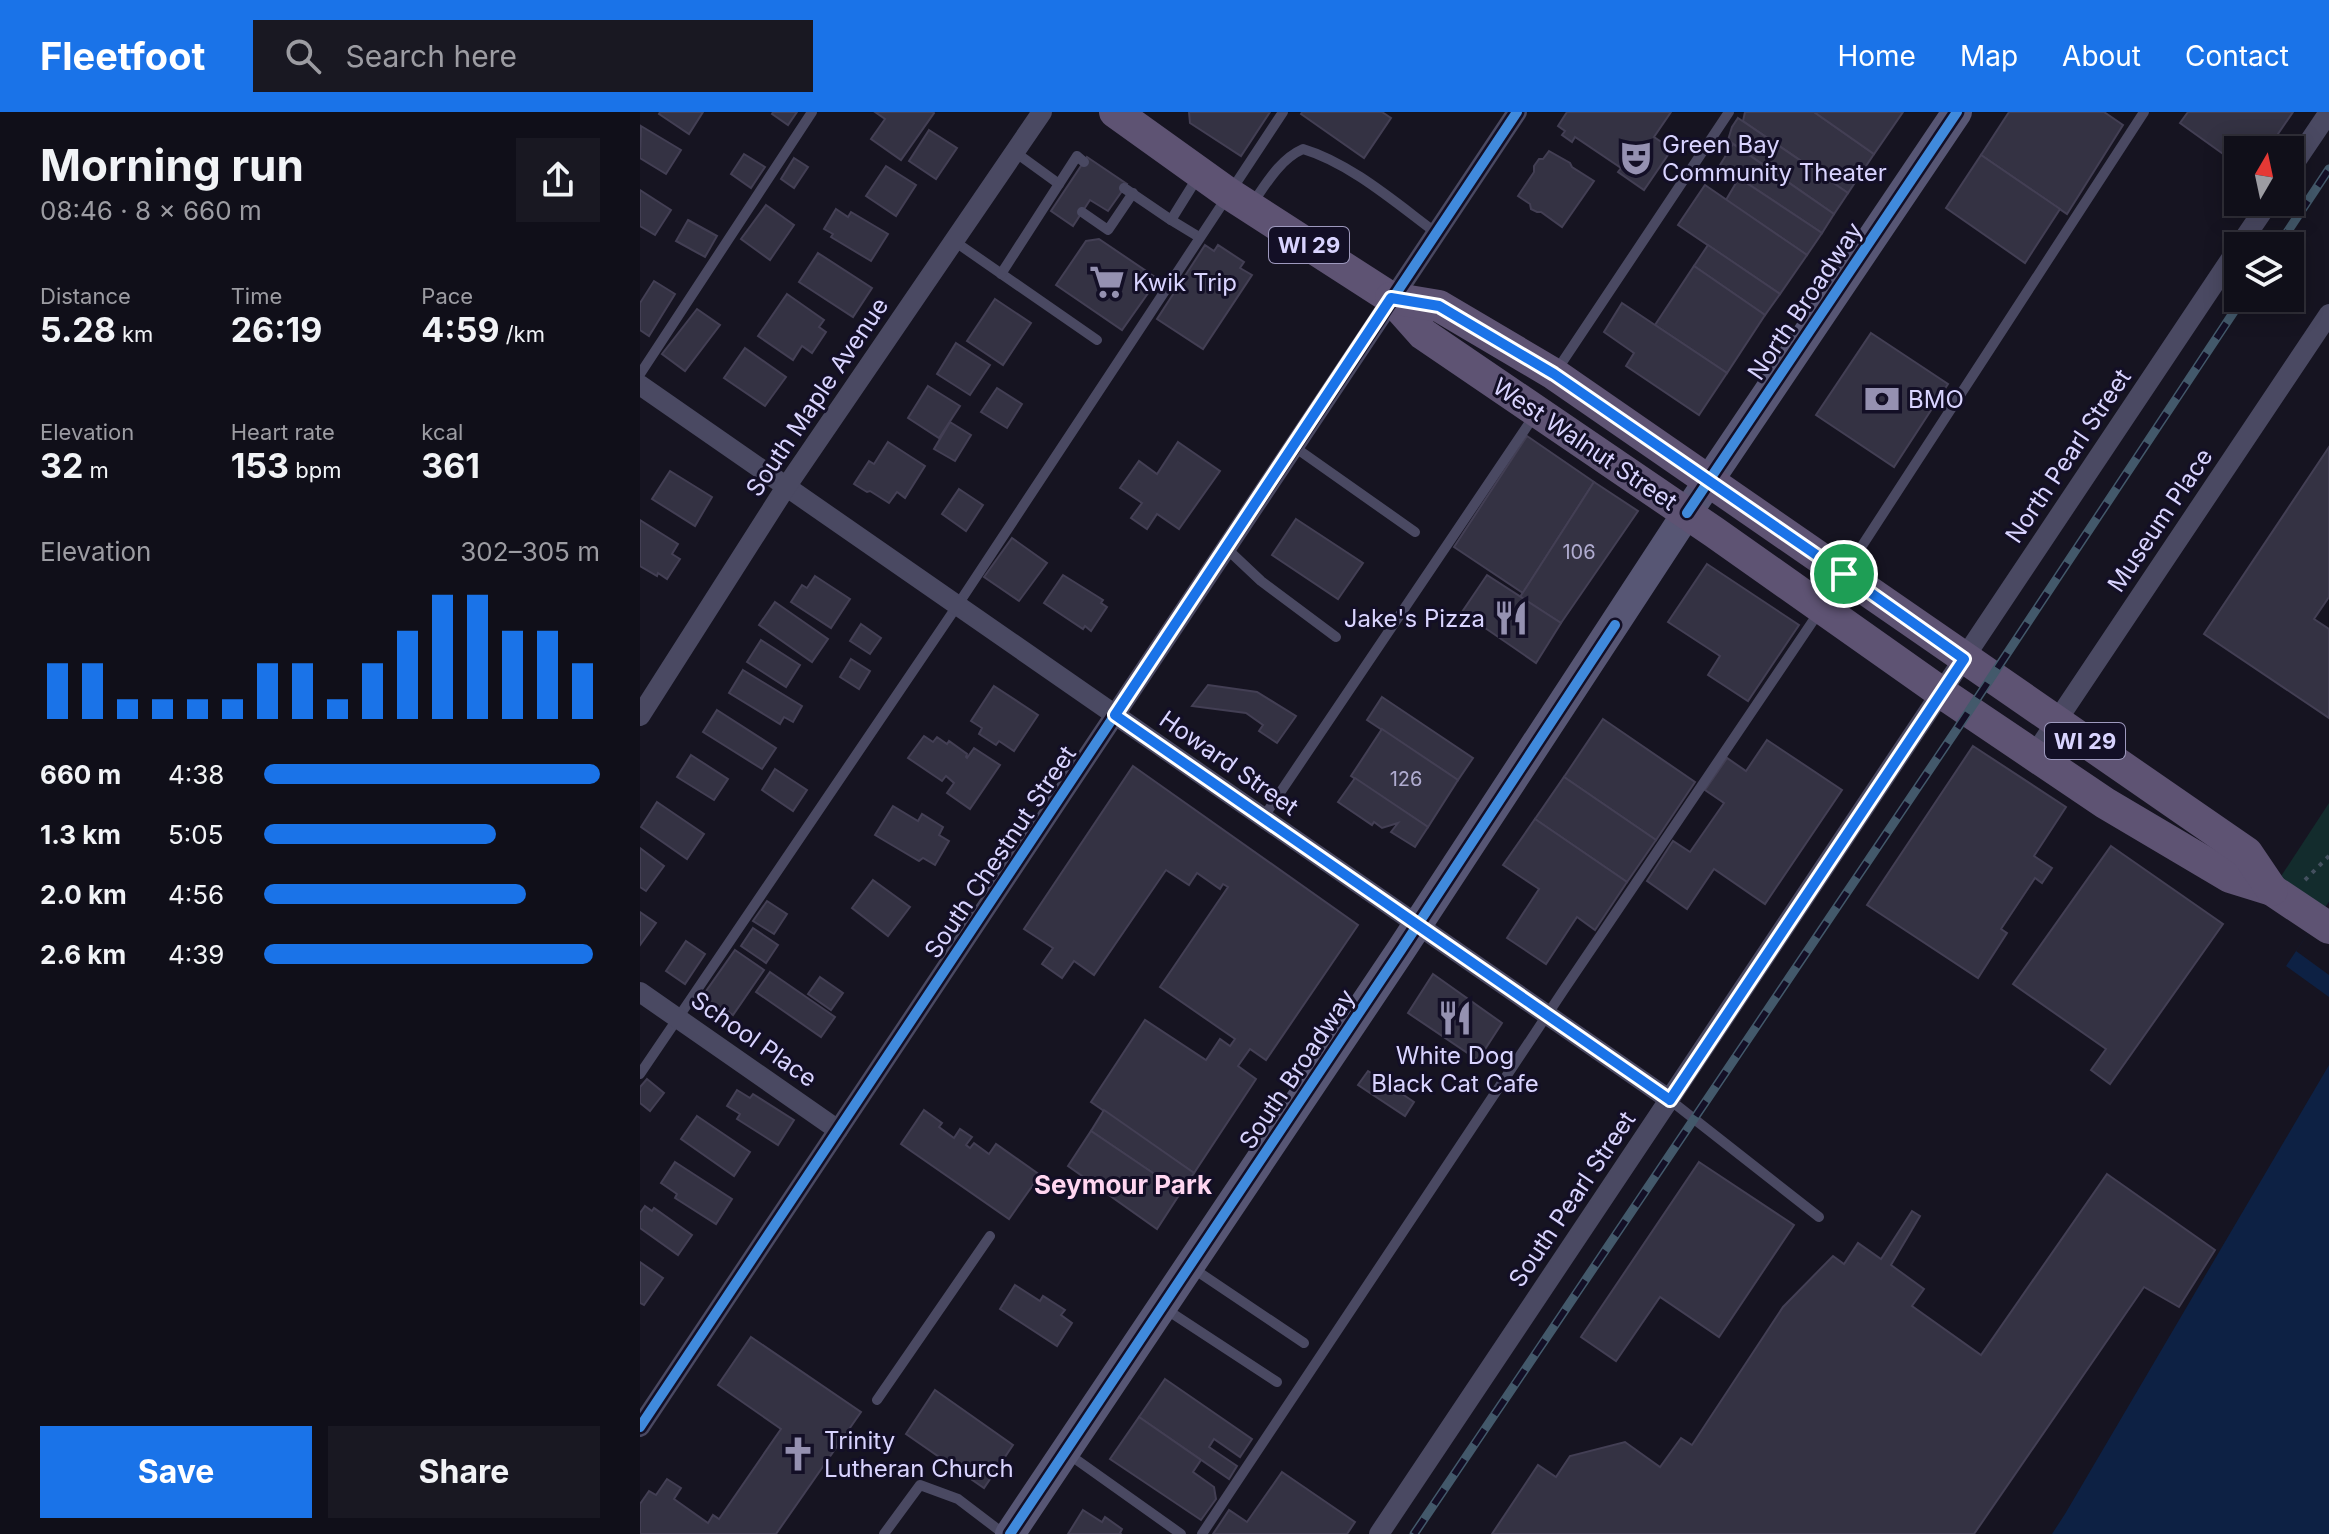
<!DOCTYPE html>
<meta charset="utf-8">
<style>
:root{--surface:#100f19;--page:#191822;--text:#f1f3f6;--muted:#9c9ca2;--line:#302f38;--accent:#1a73e8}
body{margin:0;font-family:Inter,sans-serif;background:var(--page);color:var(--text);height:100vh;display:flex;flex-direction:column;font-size:30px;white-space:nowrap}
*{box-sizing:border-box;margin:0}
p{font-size:26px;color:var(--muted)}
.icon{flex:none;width:44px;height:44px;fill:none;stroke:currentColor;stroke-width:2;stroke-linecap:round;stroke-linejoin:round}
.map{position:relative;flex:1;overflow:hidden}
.panel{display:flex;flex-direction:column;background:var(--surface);width:640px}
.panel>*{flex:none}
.needle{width:52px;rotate:9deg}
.buttons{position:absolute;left:1584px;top:24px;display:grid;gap:16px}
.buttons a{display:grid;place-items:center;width:80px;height:80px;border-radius:0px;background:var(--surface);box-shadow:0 4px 20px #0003,0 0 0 2px var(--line);font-size:40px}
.pin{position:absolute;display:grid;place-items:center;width:68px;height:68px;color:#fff;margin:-34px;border:4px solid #fff;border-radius:50%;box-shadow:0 2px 8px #0007}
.round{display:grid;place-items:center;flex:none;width:84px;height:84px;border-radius:0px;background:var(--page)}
.headline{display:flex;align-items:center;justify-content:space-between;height:136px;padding:0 40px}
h1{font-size:44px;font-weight:700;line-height:60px}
.stats{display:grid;grid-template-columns:repeat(3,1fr);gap:12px;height:136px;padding:8px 40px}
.stats div{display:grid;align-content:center}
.stats b{font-size:34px;font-weight:700}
.stats small{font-size:22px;font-weight:400}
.stats p{font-size:22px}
.chart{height:224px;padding:16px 40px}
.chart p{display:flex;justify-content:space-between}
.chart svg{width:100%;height:144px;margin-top:8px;stroke:var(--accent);stroke-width:6}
.button{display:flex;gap:16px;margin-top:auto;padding:16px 40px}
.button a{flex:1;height:92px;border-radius:0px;background:var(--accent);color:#fff;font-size:32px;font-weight:700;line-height:92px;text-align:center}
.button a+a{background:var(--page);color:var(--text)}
ul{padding:0 40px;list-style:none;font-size:26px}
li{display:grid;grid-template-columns:128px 96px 1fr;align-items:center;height:60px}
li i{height:20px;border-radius:10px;background:var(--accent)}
header{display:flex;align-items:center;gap:48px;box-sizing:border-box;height:112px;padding:0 40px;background:var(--accent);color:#fff}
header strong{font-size:38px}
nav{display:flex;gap:44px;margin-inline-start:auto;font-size:28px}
.search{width:560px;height:72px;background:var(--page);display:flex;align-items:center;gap:20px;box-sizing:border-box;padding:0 28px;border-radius:0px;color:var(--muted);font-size:30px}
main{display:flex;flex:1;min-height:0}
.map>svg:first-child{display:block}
</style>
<header>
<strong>Fleetfoot</strong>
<div class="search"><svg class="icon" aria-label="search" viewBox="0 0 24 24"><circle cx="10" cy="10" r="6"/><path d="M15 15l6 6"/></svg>Search here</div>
<nav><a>Home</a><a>Map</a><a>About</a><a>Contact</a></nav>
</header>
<main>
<section class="panel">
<div class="headline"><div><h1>Morning run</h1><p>08:46 · 8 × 660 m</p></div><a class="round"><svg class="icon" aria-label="share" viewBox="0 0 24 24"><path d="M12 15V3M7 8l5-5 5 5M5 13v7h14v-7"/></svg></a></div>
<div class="stats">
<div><p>Distance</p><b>5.28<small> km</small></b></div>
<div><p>Time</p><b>26:19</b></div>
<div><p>Pace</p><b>4:59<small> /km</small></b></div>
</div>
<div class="stats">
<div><p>Elevation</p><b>32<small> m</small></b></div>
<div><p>Heart rate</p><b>153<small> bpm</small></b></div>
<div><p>kcal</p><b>361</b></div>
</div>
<div class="chart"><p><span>Elevation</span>302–305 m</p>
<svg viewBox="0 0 160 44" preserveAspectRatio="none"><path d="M5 44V27M15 44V27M25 44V38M35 44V38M45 44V38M55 44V38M65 44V27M75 44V27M85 44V38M95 44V27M105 44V17M115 44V6M125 44V6M135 44V17M145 44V17M155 44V27"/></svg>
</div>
<ul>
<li><b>660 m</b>4:38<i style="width:100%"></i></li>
<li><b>1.3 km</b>5:05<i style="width:69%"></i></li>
<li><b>2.0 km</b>4:56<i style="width:78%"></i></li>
<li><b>2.6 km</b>4:39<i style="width:98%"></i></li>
</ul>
<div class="button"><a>Save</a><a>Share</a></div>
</section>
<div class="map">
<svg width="1689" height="1422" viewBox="0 0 1689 1422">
<rect width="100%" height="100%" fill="#161421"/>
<path fill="#132c2d" d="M1689 691V790L1677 807 1632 778Z"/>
<g fill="#0d2144">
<path d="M1689 790V885L1646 854Z"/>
<path d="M1689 953V1422H1412L1425 1402Z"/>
</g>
<path fill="#161421" d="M1689 790V863L1656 839Z"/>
<g fill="#343243" stroke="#433f54" stroke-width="2">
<path d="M20 0H63L49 22 19 2Z"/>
<path d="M133 0H157L148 13 132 2Z"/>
<path d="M235 0H293L294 1 261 48 231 27 245 7Z"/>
<path d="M549 0H630L601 44 550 11Z"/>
<path d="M662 0H742L751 6 724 46 661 2Z"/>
<path d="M927 0H1031L1014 25 1032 37 1004 78 978 60 981 56 935 25 932 30 922 23 925 19 918 14Z"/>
<path d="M1105 0H1174L1234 42 1208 81 1103 9Z"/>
<path d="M1174 0H1263L1234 42Z"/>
<path d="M1369 0H1464L1483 13 1427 102 1341 43Z"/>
<path d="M1548 0H1653L1627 38H1598L1597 52 1540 11Z"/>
<path d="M1098 6 1208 81 1194 102 1088 28 1092 15Z"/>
<path d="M1 14 41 38 26 62 0 46Z"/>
<path d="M289 18 317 36 296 67 269 49Z"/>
<path d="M1093 32 1194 102 1182 121 1080 53Z"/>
<path d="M909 39 930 51 932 55 954 69 922 115 901 100H897L891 97 890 92 878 84 894 60V54L899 47H903Z"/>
<path d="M104 42 125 55 111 76 91 62Z"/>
<path d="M1341 43 1420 97 1385 151 1306 96Z"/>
<path d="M447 45 487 72 468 99 450 88 433 114 411 99Z"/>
<path d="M154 46 168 55 154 76 141 67Z"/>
<path d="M246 54 276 73 256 104 226 84Z"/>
<path d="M1099 66 1182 121 1167 143 1086 88Z"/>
<path d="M1065 73 1167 143 1140 182 1038 113Z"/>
<path d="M0 78 31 98 15 123 0 114Z"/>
<path d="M126 93 154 113 130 148 101 127Z"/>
<path d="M196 97 208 105 211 100 248 122 231 149 191 125 193 122 184 117Z"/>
<path d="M48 108 77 124 65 145 36 129Z"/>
<path d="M459 127 518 167 482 218 416 173 446 129Z"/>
<path d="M565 133 574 139 578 133 604 150 600 156 612 163 563 237 517 207Z"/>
<path d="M1068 133 1140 182 1125 203 1054 154Z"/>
<path d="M178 141 232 176 213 205 159 170Z"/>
<path d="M1054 154 1125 203 1087 261 1015 213Z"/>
<path d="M14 169 35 182 9 224 0 218V191Z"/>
<path d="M147 182 184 208 179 215 186 220 172 241 162 234 153 248 118 224Z"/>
<path d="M355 187 391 211 363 253 327 229Z"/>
<path d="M982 191 1087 261 1059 303 986 254 994 241 964 220Z"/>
<path d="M57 197 80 213 45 259 22 242Z"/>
<path d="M1231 221 1308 272 1254 355 1176 303Z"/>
<path d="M316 231 350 253 330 283 297 262Z"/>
<path d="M105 236 146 265 125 294 84 266Z"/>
<path d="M288 274 320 294 299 326 268 306Z"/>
<path d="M357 276 382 292 367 316 341 300Z"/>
<path d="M310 310 331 323 315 349 294 337Z"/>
<path d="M887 324 954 370 883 481 814 435Z"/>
<path d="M248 330 285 354 265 386 257 380 249 391 230 379 227 380 214 372 229 349 234 352Z"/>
<path d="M538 330 580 359 539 417 517 402 507 417 491 406 502 391 480 376 499 349 517 362Z"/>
<path d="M1689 335V485L1674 507 1689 517V606L1564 522Z"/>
<path d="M30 359 72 385 55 414 12 387Z"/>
<path d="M954 370 998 399 921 511 880 485Z"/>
<path d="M319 377 343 393 326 419 302 402Z"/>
<path d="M656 407 723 451 698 487 632 443Z"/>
<path d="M0 408 38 432 32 442 40 447 27 467 18 461 17 464 0 454Z"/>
<path d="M372 426 407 451 379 489 344 465Z"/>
<path d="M1067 452 1159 513 1108 589 1068 563 1080 544 1028 510Z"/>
<path d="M423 463 463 488 461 491 467 495 451 519 445 514 443 517 404 491Z"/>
<path d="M847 463 921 511 896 551 822 500Z"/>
<path d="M175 464 210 487 191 516 151 490 162 473 167 476Z"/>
<path d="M135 490 188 527 172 550 119 513Z"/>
<path d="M221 512 241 526 230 542 210 529Z"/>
<path d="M121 528 160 553 146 575 107 550Z"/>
<path d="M211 547 230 559 219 577 200 565Z"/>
<path d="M103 558 162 594 153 610 144 605 140 612 89 581Z"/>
<path d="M568 573 617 580 656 604 637 631 619 619 623 613 606 601 552 594Z"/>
<path d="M354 574 398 603 374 639 359 629 356 633 339 622 342 616 331 609Z"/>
<path d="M742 585 833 646 818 668 727 608Z"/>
<path d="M77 598 136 636 122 657 63 620Z"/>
<path d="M963 607 1055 670 1016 728 924 665Z"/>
<path d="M742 617 818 668 788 715 711 664Z"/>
<path d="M284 624 293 630 297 625 307 632 309 629 327 642 326 645 327 646 334 636 360 653 330 697 307 681 314 671 306 664 302 669 268 646Z"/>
<path d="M1127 628 1202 678 1125 792 1074 757 1047 797 1007 769 1033 729 1050 740 1084 691 1065 678 1087 646 1106 659Z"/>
<path d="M1333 634 1426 695 1394 744 1412 756 1402 771 1395 766 1361 817 1367 821 1338 866 1227 793Z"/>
<path d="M51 643 88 667 74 688 37 665Z"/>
<path d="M493 654 718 813 626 948 610 937 598 954 616 967 554 1061 451 990 505 908 566 948 580 927 590 934 595 927 520 875 588 775 583 772 580 777 557 761 549 773 526 758 454 863 434 849 422 866 402 852 413 836 384 817Z"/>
<path d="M135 657 167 678 153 699 122 678Z"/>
<path d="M924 665 1016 728 987 770 895 707Z"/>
<path d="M715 666 788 715 775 735 751 720 758 711 742 716 734 710 732 713 698 690Z"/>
<path d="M17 690 64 722 47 747 1 715Z"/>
<path d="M253 694 278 709 282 702 303 715 299 723 309 729 295 753 283 746 279 749 235 723Z"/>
<path d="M895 707 987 770 955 818 937 805 906 852 867 826 899 777 863 753Z"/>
<path d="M1471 734 1583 812 1470 972 1451 958 1466 937 1373 872Z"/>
<path d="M0 736 24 754 6 779 0 775Z"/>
<path d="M233 768 270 795 248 824 212 796Z"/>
<path d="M127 789 147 802 134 822 113 809Z"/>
<path d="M0 800 16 811 0 833Z"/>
<path d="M113 816 138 833 126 851 101 834Z"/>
<path d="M46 829 65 842 45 872 26 859Z"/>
<path d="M95 838 124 858 93 903 81 895 77 901 59 889Z"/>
<path d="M130 860 195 905 181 925 116 880Z"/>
<path d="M793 862 862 911 838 948 768 901Z"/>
<path d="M180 865 203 881 191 898 168 882Z"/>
<path d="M728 959 774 990 765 1004 718 973Z"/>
<path d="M7 967 24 981 10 999 0 991V975Z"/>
<path d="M97 978 110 986 113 982 154 1008 138 1033 97 1007 100 1002 87 994Z"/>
<path d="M284 998 302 1011 299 1015 314 1026 320 1017 332 1025 326 1033 330 1036 334 1031 349 1042 356 1032 400 1063 369 1107 261 1032Z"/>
<path d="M464 998 554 1061 541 1080 451 1019Z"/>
<path d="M57 1004 110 1040 94 1064 41 1027Z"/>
<path d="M451 1019 541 1080 517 1117 428 1054Z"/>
<path d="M35 1050 92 1087 76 1112 35 1086 37 1082 21 1071Z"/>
<path d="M1059 1050 1154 1113 1079 1225 1020 1185 976 1249 941 1225Z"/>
<path d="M1467 1062 1575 1138 1539 1195 1504 1175 1334 1422H852L898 1353 916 1365 930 1344 985 1330 1020 1355 1041 1326 1052 1333 1143 1195 1193 1144 1204 1152 1218 1131 1241 1147 1272 1099 1280 1104 1251 1153 1284 1177 1272 1194 1341 1243Z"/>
<path d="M5 1094 12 1099 14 1096 52 1123 38 1143 0 1116V1101Z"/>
<path d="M0 1150 23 1166 4 1193 0 1191Z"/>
<path d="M375 1173 400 1189 403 1184 425 1198 421 1203 432 1211 417 1234 360 1197Z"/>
<path d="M111 1225 221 1300 136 1422H0V1392L9 1379 16 1383 27 1367 41 1376 34 1387 68 1411 73 1403 79 1407 141 1317 78 1273Z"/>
<path d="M525 1267 612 1327 600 1345 574 1327 569 1335 597 1354 589 1367 499 1305Z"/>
<path d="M295 1278 373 1333 344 1376 266 1322Z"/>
<path d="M499 1305 561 1348 553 1360 574 1375 576 1387 561 1408 470 1347Z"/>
<path d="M642 1360 715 1410 707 1422H573L589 1398 607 1410Z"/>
<path d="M443 1398 462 1410 465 1405 482 1417 480 1421 481 1422H428Z"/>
</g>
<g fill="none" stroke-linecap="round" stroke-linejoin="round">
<path stroke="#44505f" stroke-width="4" stroke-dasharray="4 6" stroke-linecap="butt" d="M1665 768 1689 744"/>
<g stroke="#4a4962" stroke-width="10">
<path d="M375 40 419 72"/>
<path d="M484 76 531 108"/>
<path d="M612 92C626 72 640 47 663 37 710 51 756 91 795 120"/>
<path d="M442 100 468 118 493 81"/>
<path d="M559 125 531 108 559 63"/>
<path d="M314 129 457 228"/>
<path d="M361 162 437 44 444 50"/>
<path d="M917 258 1089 0"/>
<path d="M0 262 172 0"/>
<path d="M653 334 775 420"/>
<path d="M586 436 621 469 696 525"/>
<path d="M1205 460 1504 0"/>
<path d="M623 706 894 304"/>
<path d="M0 962 317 494 643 0"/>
<path d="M1030 988 1179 1105"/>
<path d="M551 1155 664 1231"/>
<path d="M524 1196 637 1270"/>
<path d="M237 1288 350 1124"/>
<path d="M427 1341 541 1422"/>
<path d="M244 1422 280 1373 318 1387 364 1422"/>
<path d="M562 1422 923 879 1179 500"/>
</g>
<g stroke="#4a4962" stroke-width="20">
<path d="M1650 58 1689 0"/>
<path d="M1599 134 1629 90"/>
<path d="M0 273 1030 988"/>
<path d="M0 604 146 375 402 0"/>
<path d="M1394 643 1689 202"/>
<path d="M0 880 198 1018"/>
<path d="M0 1315 877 0"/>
<path d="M739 1422 1598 136"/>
</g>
<path stroke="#575674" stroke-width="30" d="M370 1422 761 838 1047 401 1317 0"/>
<g stroke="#5e5373" stroke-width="32">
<path d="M475 0 588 81 751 186 783 222 1074 420 1302 581 1465 691 1590 765 1632 778 1689 816"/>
<path d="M751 186 799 194 914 262 1607 741 1632 778"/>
</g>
<g stroke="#43596b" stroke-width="9">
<g id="rail">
<path d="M1638 134 1689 57"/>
<path d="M774 1422 1317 617 1603 186"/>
</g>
</g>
<use href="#rail" stroke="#130f26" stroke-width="6" stroke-dasharray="18" stroke-linecap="butt"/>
<g stroke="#130f26" stroke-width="15">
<g id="cycleway">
<path d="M1047 401 1317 0"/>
<path d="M0 1315 877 0"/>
<path d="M370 1422 761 838 975 513"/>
</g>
</g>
<use href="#cycleway" stroke="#408adc" stroke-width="10"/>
</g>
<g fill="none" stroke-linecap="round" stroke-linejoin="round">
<g stroke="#fff" stroke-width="16">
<path id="route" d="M751 186 799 194 914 262 1204 462 1324 547 1030 988 475 603Z"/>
</g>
<use href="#route" stroke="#1a73e8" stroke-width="10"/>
</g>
<defs>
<g id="theatre-bare" transform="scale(2.76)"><path d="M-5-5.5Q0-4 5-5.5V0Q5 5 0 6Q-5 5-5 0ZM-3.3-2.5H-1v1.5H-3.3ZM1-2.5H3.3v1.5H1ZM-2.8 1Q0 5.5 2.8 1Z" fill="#9591b1" stroke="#130f26" stroke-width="2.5" paint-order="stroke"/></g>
<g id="supermarket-bare" transform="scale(2.76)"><path d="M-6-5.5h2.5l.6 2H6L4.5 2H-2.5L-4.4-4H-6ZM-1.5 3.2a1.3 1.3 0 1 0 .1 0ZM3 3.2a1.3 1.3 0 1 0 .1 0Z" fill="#9591b1" stroke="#130f26" stroke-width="2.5" paint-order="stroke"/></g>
<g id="bank-bare" transform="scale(2.76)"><path d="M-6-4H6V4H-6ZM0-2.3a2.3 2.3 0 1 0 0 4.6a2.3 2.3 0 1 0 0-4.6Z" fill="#9591b1" stroke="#130f26" stroke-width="2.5" paint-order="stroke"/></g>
<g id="restaurant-bare" transform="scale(2.76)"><path d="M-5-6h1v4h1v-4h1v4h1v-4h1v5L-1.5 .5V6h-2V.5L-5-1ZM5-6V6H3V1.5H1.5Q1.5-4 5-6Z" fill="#9591b1" stroke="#130f26" stroke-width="2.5" paint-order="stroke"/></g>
<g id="church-bare" transform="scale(2.76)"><path d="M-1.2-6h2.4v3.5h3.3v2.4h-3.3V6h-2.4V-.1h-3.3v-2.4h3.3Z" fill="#9591b1" stroke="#130f26" stroke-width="2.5" paint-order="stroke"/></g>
</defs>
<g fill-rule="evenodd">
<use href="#theatre-bare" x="996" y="46"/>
<use href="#supermarket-bare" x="467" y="170"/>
<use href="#bank-bare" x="1242" y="287"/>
<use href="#restaurant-bare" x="871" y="506"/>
<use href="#restaurant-bare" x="815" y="906"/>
<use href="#church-bare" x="158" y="1342"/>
</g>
<g text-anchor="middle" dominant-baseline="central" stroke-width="6" stroke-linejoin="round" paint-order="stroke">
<g font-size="20" fill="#b0acd0">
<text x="939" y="440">106</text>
<text x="766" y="667">126</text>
</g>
<g fill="#130f26" stroke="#9e99be" stroke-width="2">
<rect x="629" y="115" width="80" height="36" rx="6"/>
<rect x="1405" y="611" width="80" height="36" rx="6"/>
</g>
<g font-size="22" font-weight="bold" fill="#d9d4ff">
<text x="669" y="133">WI 29</text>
<text x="1445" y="629">WI 29</text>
</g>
<g font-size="24" fill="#d9d4ff" stroke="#130f26" text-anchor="start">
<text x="1022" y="32">Green Bay<tspan x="1022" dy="28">Community Theater</tspan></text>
<text x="493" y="170">Kwik Trip</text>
<text x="1268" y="287">BMO</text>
<text x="845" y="506" text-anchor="end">Jake's Pizza</text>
<text x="815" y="943" text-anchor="middle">White Dog<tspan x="815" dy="28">Black Cat Cafe</tspan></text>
<text x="184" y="1328">Trinity<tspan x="184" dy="28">Lutheran Church</tspan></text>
</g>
<g font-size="24" fill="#d9d4ff" stroke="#130f26">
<text transform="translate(1165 189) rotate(-56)">North Broadway</text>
<text transform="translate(177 285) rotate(-56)">South Maple Avenue</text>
<text transform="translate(945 332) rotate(34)">West Walnut Street</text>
<text transform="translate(1428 344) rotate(-56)">North Pearl Street</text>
<text transform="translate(1520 408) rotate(-56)">Museum Place</text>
<text transform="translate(589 651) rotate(35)">Howard Street</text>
<text transform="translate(360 740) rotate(-56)">South Chestnut Street</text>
<text transform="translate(114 927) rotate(35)">School Place</text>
<text transform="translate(657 957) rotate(-56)">South Broadway</text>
<text transform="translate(932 1087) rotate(-56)">South Pearl Street</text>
</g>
<g font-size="26" font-weight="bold" fill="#ffd6f0" stroke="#130f26">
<text x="483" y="1072">Seymour Park</text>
</g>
</g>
</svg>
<div class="buttons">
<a><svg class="needle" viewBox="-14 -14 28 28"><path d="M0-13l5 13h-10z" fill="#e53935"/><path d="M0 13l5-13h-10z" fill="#9c9ca2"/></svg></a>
<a><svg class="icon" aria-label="layers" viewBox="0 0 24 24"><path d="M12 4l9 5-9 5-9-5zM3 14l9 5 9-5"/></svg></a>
</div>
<div class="pin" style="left:1204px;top:462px;background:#1e9e55"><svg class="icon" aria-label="arrive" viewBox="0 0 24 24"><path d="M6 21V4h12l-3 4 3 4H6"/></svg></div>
</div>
</main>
